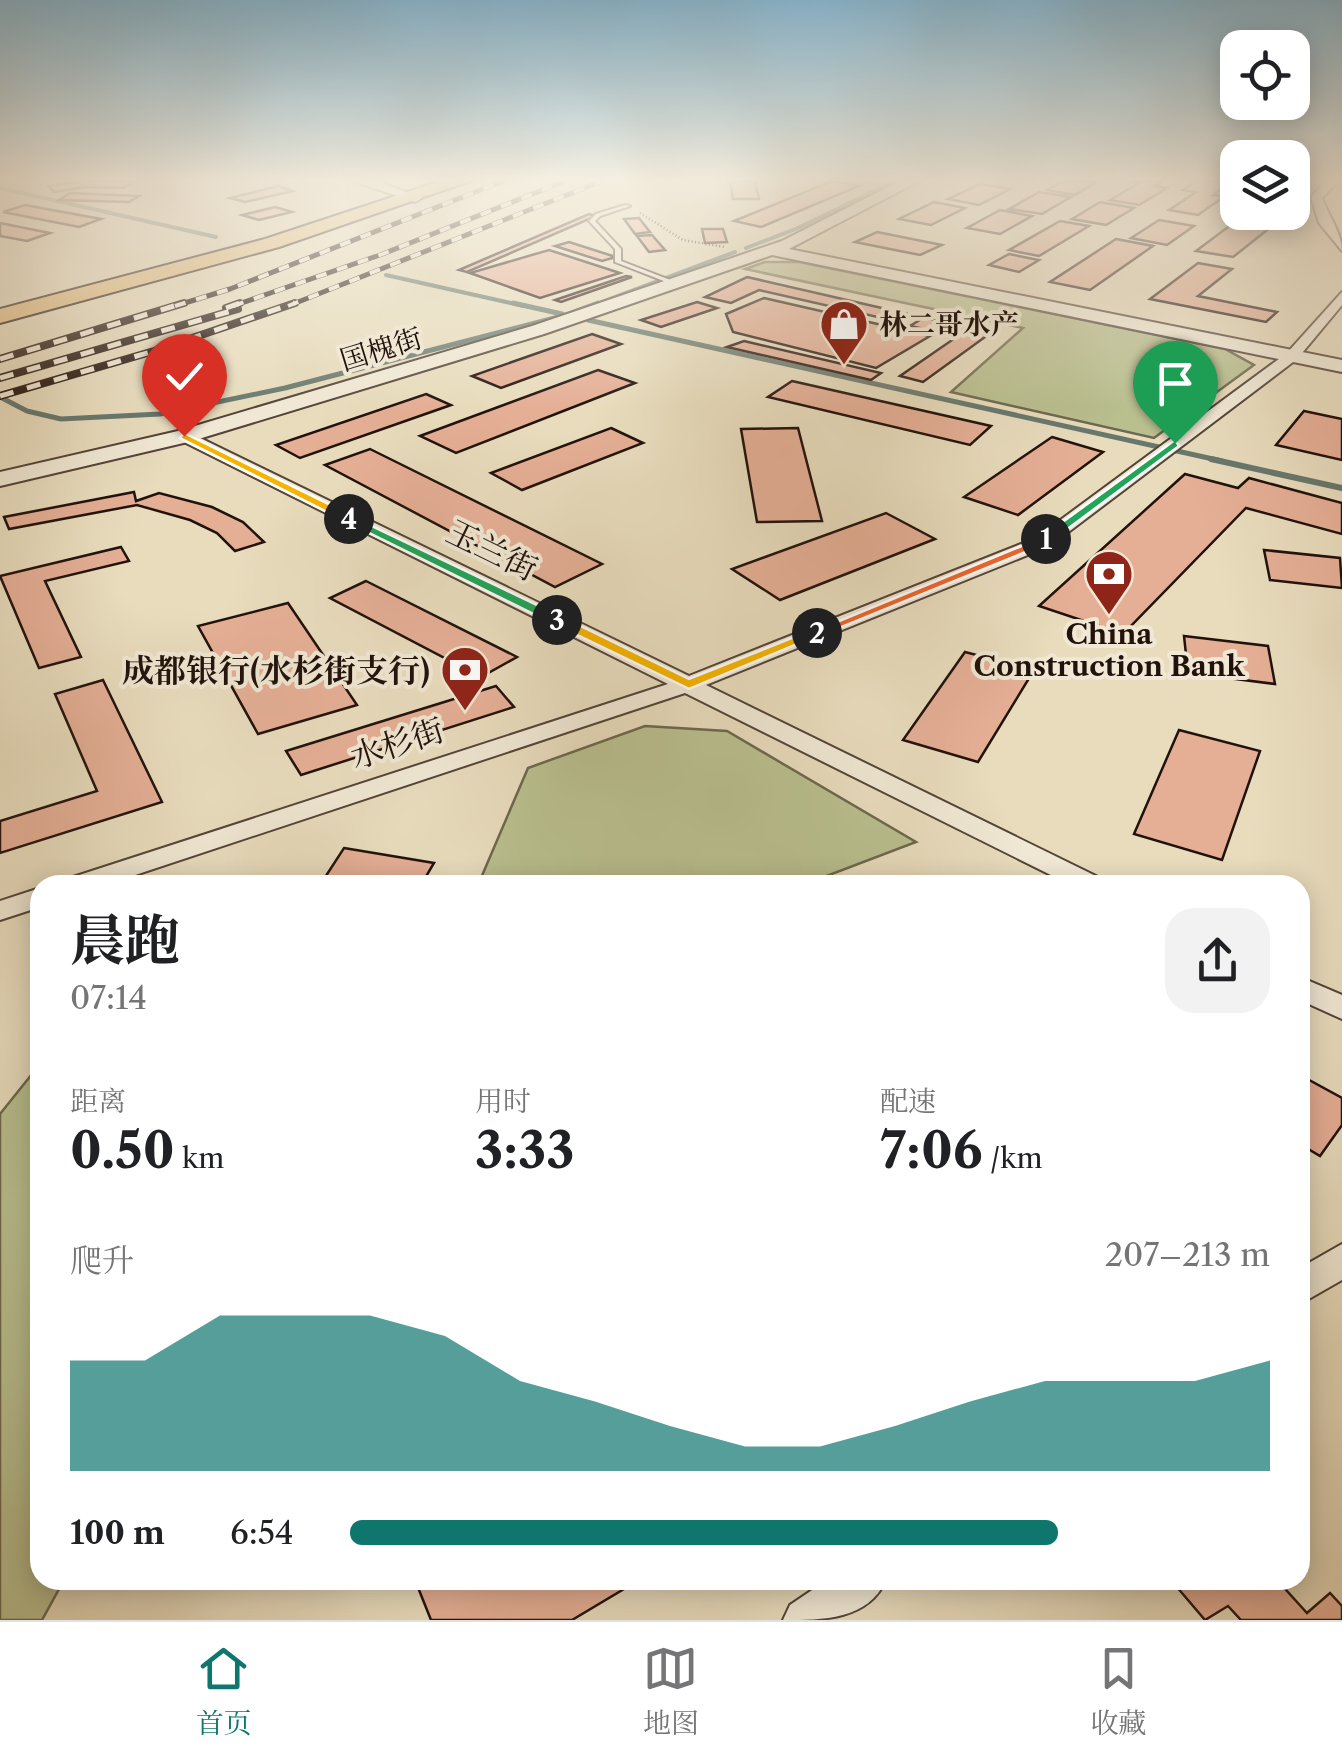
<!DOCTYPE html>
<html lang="zh">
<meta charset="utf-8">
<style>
:root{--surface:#fff;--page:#f2f2f2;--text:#202124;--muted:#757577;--line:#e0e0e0;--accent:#0f766e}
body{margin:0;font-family:"Libre Caslon Text","Noto Serif SC",serif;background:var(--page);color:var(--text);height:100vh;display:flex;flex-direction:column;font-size:38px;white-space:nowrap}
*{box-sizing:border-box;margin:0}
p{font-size:32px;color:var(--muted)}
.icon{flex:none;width:55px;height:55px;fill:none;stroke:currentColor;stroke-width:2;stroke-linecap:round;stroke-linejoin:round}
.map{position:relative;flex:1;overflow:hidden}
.panel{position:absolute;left:30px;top:875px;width:1280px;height:715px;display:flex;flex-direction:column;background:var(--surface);border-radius:30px;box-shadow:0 5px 25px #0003}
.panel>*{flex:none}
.controls{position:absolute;left:1220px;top:30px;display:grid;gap:20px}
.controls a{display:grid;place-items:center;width:90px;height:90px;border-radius:20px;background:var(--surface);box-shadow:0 5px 25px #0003;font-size:50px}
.pin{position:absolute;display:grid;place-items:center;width:85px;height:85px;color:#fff;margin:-102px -42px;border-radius:50% 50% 50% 0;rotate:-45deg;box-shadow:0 0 10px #0007}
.pin .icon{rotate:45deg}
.km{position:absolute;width:50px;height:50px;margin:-25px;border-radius:50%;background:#222;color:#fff;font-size:28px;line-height:50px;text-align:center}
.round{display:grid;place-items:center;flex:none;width:105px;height:105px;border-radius:30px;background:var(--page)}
.headline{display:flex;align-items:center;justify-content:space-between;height:170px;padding:0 40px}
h1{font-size:55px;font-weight:700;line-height:75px}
.metrics{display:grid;grid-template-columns:repeat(3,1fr);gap:15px;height:170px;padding:10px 40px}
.metrics div{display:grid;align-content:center}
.metrics b{font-size:50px;font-weight:700}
.metrics small{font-size:28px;font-weight:400}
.metrics p{font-size:28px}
.chart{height:280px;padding:20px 40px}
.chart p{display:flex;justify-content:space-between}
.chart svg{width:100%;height:180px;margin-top:10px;fill:var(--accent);opacity:.7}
ul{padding:0 40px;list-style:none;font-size:32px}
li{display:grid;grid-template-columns:160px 120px 1fr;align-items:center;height:75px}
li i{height:25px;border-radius:12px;background:var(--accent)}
.menu{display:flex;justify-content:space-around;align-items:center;height:140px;border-top:2px solid var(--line);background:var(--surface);font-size:28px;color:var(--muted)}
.menu a{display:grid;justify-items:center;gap:5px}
.menu .selected{color:var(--accent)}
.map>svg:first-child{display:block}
</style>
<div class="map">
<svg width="1342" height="1620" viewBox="0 0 1342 1620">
<rect width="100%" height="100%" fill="#e8dcbd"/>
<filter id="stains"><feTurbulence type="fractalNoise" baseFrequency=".002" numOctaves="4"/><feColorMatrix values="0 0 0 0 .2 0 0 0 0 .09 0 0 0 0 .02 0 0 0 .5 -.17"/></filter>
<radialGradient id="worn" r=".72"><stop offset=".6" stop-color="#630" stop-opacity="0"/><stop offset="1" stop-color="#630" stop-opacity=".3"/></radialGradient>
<g fill="#b9bf8f" stroke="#6d684e" stroke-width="2.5">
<path d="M765 262H799L1225 349 1254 365 1154 438 951 392 1023 328 745 269Z"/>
<path d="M645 726 727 731 916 842 803 885H478L528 768Z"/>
<path d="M40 1064V1580H64L42 1620H0V1114Z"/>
</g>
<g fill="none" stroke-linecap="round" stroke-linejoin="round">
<g stroke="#68786d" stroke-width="4">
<path d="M0 188 216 237"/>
<path d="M746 248 798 228 895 181"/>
<path d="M386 275 524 306"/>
<path d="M591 306 735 252"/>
</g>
<g stroke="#68786d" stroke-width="5">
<path d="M513 303 562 314"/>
<path d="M588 320 1222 461"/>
<path d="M0 397 27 411 61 419 160 414 285 388 566 315 598 303"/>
</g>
<path stroke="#68786d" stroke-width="6" d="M1211 459 1342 488"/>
</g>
<g fill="#e5af96" stroke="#21120c" stroke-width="2.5">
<path d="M82 181H135L123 188 86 187 54 192 48 186Z"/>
<path d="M730 181H755L759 199H733Z"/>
<path d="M832 181 859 186 761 227 734 221Z"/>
<path d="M1063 181H1098L1075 195 1047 190Z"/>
<path d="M1127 181H1163L1156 186 1167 188 1139 205 1110 200 1139 183Z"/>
<path d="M1196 181H1232L1213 195 1225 196 1198 215 1169 210 1196 192 1183 190Z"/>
<path d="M980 184 1010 189 979 205 948 199Z"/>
<path d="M278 186 293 191 245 202 230 198Z"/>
<path d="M1039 192 1071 197 1042 214 1009 209Z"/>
<path d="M70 193 139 196 129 202 59 200Z"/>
<path d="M934 202 965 208 931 225 899 219Z"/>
<path d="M1100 202 1134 208 1106 225 1072 219Z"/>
<path d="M25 205 101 219 79 227 3 212Z"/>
<path d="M275 207 292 212 259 220 242 215Z"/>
<path d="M1000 210 1032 216 1000 234 967 228Z"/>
<path d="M1248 212H1290L1233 257 1196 251Z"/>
<path d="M589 214 596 216 467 272 459 270Z"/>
<path d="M639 218 650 232 635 234 624 219Z"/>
<path d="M1159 220 1194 226 1167 245 1131 238Z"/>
<path d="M1060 221 1089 226 1039 256 1009 250Z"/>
<path d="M0 223 50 233 27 241 0 236Z"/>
<path d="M702 229H723L727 242 705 243Z"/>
<path d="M877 232 942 245 920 255 855 242Z"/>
<path d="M652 235 665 250 649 252 637 236Z"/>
<path d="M1116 239 1153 246 1090 290 1050 282Z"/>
<path d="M569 242 616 257 602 261 555 246Z"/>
<path d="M549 250 620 273 540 298 470 273Z"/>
<path d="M1009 254 1039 260 1019 272 989 265Z"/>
<path d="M1198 263 1232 269 1198 296 1277 312 1266 322 1150 299Z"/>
<path d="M626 276 632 277 561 302 555 300Z"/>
<path d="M747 277 908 314 895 321 759 290 731 303 705 297Z"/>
<path d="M764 298 930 336 876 368 733 332 726 314Z"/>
<path d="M697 302 717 308 661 327 641 320Z"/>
<path d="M923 318 992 332 923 382 900 376 958 336 910 326Z"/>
<path d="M592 334 621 344 501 388 472 376Z"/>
<path d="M744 341 881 373 871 380 727 347Z"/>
<path d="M598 370 635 383 456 453 420 436Z"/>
<path d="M792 381 991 426 970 445 768 397Z"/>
<path d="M426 394 451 405 300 458 276 445Z"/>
<path d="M1304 411 1342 419V460L1276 445Z"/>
<path d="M611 428 643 443 522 490 491 473Z"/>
<path d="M798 428 822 521 757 522 741 429Z"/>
<path d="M1052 437 1103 452 1018 515 964 497Z"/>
<path d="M370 449 602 564 555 587 325 465Z"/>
<path d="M1185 474 1238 488 1249 478 1342 503V534L1246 508 1123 634 1039 606Z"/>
<path d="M134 492 136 501 159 493 212 507 243 522 264 542 235 551 217 533 190 520 137 505 9 529 4 517Z"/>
<path d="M886 513 935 539 780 600 732 569Z"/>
<path d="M121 547 129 561 45 581 81 657 39 668 0 576Z"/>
<path d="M1264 550 1340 558 1342 588 1270 580Z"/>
<path d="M366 581 517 657 481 677 330 598Z"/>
<path d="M288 603 357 705 258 734 198 626Z"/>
<path d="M1184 636 1268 646 1275 684 1188 673Z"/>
<path d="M965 652 1034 670 978 762 903 740Z"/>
<path d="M103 680 162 802 0 853V821L97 791 55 694Z"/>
<path d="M496 686 514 707 301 775 286 751Z"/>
<path d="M1179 730 1260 751 1222 860 1134 834Z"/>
<path d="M344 848 434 863 421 885H320Z"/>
<path d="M1300 1075 1342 1098V1125L1320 1156 1300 1144Z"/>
<path d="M415 1580H639L572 1620H431Z"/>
<path d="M1183 1580H1277L1307 1613 1330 1593 1342 1606V1620H1241L1228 1606 1205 1620 1176 1586Z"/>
</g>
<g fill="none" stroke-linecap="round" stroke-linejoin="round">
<g stroke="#534438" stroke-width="4">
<path id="service" d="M625 205 630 206 600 216 595 221 621 249V261L678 283V285H674L615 262V249L589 221 596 214Z"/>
</g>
<g stroke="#534438" stroke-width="4">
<g id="minor">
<path d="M1326 181H1338L1322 198C1328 215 1342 233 1342 251L1319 223 1311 197Z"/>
<path d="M1342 292V305L1297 359 1050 546 706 685 1102 879 1106 885H1071L685 693 105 885H63L67 879 668 684 178 439V433H190L689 676 1036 538 1287 353Z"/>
<path d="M40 888V907L0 920V901Z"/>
<path d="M1300 977 1342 995V1019L1300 1000Z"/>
<path d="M1342 1244V1280L1300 1304V1268Z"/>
<path d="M827 1580H886C868 1620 823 1620 783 1620L790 1605Z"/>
</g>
</g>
<g stroke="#534438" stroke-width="4">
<g id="tertiary">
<path d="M353 181H376L422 198 415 202Z"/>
<path d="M900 181H919L789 249 1342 360V372L772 255 544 334 192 441 0 486V472L178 431 532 326 782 241Z"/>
</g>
</g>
<g stroke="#21120c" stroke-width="4">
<path id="primary" d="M441 181H470L279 247 0 323V309L265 239Z"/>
</g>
<path stroke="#21120c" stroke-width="2.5" stroke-dasharray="1 2.5" stroke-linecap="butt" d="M640 213 683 240 725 247"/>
<use href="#service" fill="#f0e8d4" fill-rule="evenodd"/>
<use href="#minor" fill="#f0e8d4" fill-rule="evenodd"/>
<use href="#tertiary" fill="#f0e8d4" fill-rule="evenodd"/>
<use href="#primary" fill="#e4be7e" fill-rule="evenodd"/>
<g stroke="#21120c" stroke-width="5">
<g id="rail-far1">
<path d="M175 306 230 289 503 181"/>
<path d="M233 306 380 255 565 181"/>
<path d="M288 306 602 181"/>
</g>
</g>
<g stroke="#21120c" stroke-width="8">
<g id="rail">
<path d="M226 308 240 303"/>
<path d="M0 359 184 303"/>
<path d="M0 378 238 309"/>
<path d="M0 396 154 351 295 303"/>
</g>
</g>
<use href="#rail-far1" stroke="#f0e8d4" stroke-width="4" stroke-dasharray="11" stroke-linecap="butt"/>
<use href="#rail" stroke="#f0e8d4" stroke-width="5" stroke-dasharray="14" stroke-linecap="butt"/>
</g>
<linearGradient id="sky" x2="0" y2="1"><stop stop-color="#88b7d0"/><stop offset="0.44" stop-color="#f5efe1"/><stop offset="1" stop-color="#f5efe1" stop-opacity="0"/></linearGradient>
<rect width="1342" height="408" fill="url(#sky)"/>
<path fill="#22a559" stroke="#fff" stroke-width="2.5" d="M1175 440 1179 446 1050 542H1042V537Z"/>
<path fill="#f0652b" stroke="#fff" stroke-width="2.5" d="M1046 536 1050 542 822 635 810 633Z"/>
<path fill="#f5b400" stroke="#fff" stroke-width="2.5" d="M552 617H562L689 679 812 630 824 633 689 689 552 623Z"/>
<path fill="#22a559" stroke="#fff" stroke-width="2.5" d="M349 515 562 617 564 620 552 623 345 521Z"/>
<path fill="#f5b400" stroke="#fff" stroke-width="2.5" d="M184 433 353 516 355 519 345 521 180 438Z"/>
<defs>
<g id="shop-pin" transform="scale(2.5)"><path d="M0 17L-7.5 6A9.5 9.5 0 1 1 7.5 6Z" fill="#8f2418" stroke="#f0e8d4"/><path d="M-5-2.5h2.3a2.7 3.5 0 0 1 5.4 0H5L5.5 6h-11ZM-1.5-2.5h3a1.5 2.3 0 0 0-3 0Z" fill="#fff"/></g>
<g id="bank-pin" transform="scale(2.5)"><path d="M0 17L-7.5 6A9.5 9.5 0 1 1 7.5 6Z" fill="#8f2418" stroke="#f0e8d4"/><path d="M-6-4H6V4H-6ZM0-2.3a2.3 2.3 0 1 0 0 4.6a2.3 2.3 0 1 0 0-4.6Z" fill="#fff"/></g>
</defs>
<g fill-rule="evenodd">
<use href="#shop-pin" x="844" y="324"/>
<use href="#bank-pin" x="1109" y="574"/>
<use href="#bank-pin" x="465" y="670"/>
</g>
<g text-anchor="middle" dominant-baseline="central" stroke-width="8" stroke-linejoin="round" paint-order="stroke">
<g font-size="28" font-weight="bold" fill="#21120c" stroke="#f0e8d4" text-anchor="start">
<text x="879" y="324">林二哥水产</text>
<text x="1109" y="634" text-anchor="middle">China<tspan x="1109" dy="32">Construction Bank</tspan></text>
</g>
<g font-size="28" fill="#21120c" stroke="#f0e8d4">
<text transform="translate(381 349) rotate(-17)">国槐街</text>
</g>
<g font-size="32" fill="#21120c" stroke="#f0e8d4">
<text transform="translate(492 550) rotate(26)">玉兰街</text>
<text transform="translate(397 743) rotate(-18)">水杉街</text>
</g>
<g font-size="32" font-weight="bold" fill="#21120c" stroke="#f0e8d4" text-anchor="end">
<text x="430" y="670">成都银行(水杉街支行)</text>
</g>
</g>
<rect width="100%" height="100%" filter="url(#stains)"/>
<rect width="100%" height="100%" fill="url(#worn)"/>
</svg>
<div class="controls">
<a><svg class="icon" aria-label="locate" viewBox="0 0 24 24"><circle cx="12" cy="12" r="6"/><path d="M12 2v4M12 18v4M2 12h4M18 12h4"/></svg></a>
<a><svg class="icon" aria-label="layers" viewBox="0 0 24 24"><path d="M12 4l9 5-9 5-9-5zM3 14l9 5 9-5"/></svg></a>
</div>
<div class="pin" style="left:1175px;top:443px;background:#1e9e55"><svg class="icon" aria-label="arrive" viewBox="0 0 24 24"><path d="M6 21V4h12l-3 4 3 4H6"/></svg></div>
<div class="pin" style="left:184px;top:436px;background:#d93025"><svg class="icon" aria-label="check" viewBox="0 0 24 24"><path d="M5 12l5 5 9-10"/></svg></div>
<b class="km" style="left:1046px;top:539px">1</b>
<b class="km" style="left:817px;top:633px">2</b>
<b class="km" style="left:557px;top:620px">3</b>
<b class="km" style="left:349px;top:519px">4</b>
<section class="panel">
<div class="headline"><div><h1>晨跑</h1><p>07:14</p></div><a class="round"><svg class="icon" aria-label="share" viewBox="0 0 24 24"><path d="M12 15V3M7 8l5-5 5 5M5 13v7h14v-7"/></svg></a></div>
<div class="metrics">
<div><p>距离</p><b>0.50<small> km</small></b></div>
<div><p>用时</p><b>3:33</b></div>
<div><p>配速</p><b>7:06<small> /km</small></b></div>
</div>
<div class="chart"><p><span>爬升</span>207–213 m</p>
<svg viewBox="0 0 160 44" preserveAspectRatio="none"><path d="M0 44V17L10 17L20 6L30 6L40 6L50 11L60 22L70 27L80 33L90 38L100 38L110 33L120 27L130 22L140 22L150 22L160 17V44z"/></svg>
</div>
<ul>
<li><b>100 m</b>6:54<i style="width:77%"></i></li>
</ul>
</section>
</div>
<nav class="menu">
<a class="selected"><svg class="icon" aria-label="home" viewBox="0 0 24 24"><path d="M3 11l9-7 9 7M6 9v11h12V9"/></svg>首页</a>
<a><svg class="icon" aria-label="map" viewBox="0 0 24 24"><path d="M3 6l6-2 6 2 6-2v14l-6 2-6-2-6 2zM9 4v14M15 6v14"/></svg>地图</a>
<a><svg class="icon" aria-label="saved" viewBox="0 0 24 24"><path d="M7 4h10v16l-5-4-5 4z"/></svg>收藏</a>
</nav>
